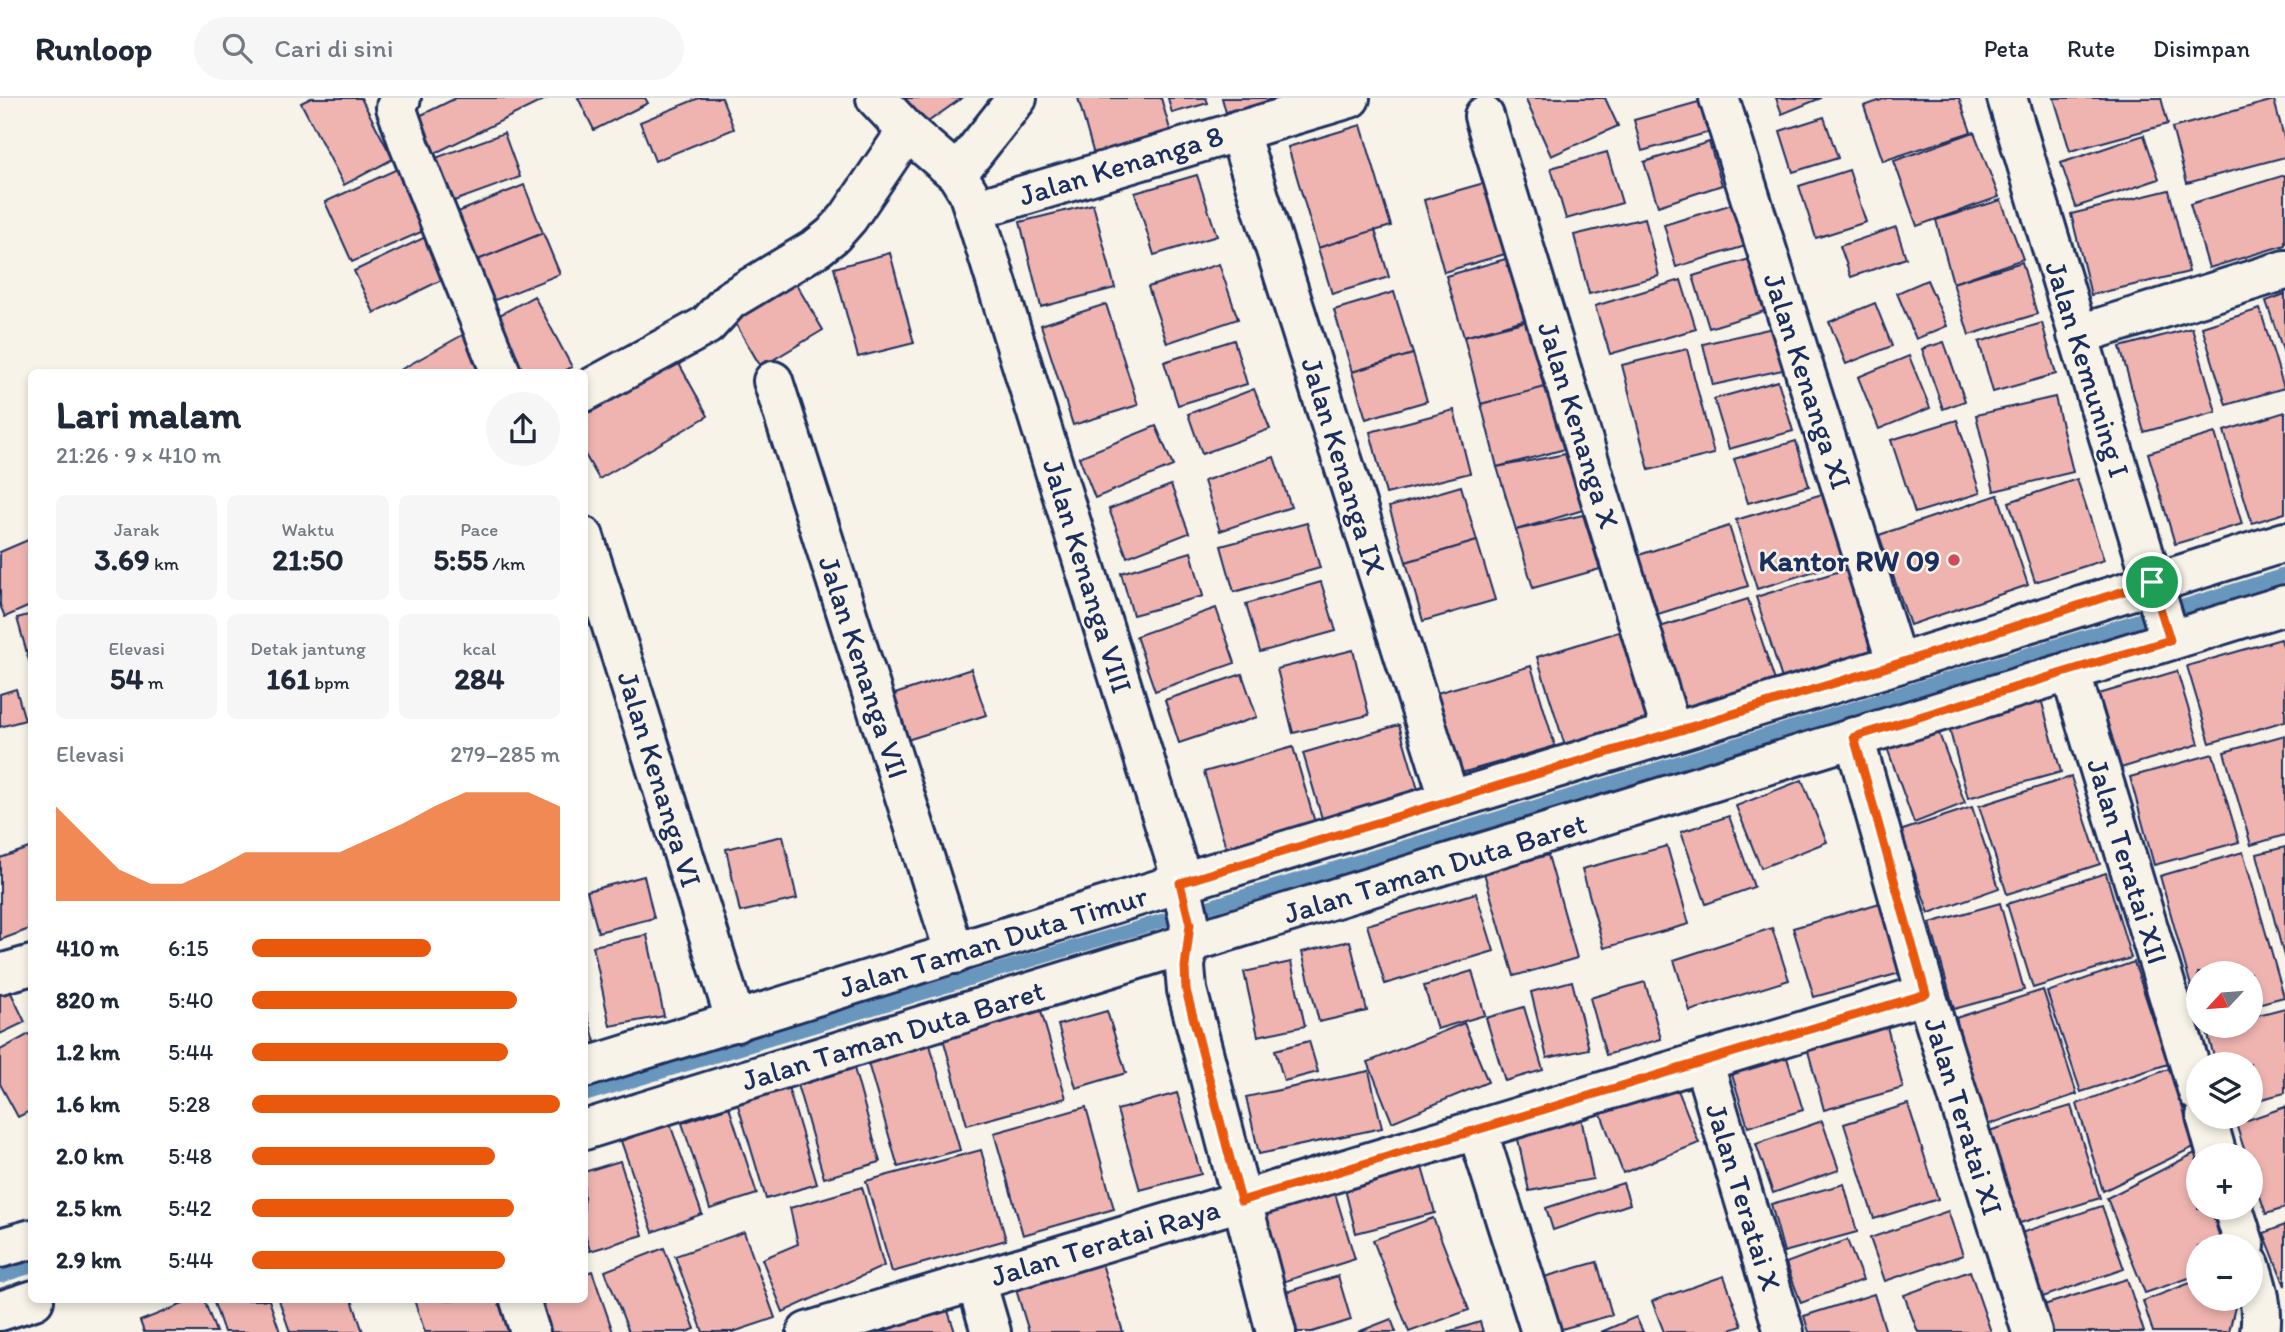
<!DOCTYPE html>
<html lang="id">
<meta charset="utf-8">
<style>
:root{--surface:#fff;--page:#f6f6f7;--text:#1f2937;--muted:#747a83;--line:#e0e1e3;--accent:#ea580c}
body{margin:0;font-family:Itim,sans-serif;background:var(--page);color:var(--text);height:100vh;display:flex;flex-direction:column;font-size:26px;white-space:nowrap}
*{box-sizing:border-box;margin:0}
p{font-size:23px;color:var(--muted)}
.icon{flex:none;width:38px;height:38px;fill:none;stroke:currentColor;stroke-width:2;stroke-linecap:round;stroke-linejoin:round}
.map{position:relative;flex:1;overflow:hidden}
.panel{position:absolute;left:28px;top:271px;width:560px;height:934px;display:flex;flex-direction:column;background:var(--surface);border-radius:10px;box-shadow:0 4px 10px #0003}
.panel>*{flex:none}
.needle{width:46px;rotate:244deg}
.fabs{position:absolute;left:2186px;top:863px;display:grid;gap:14px}
.fabs a{display:grid;place-items:center;width:77px;height:77px;border-radius:50%;background:var(--surface);box-shadow:0 4px 10px #0003;font-size:35px}
.pin{position:absolute;display:grid;place-items:center;width:60px;height:60px;color:#fff;margin:-30px;border:4px solid #fff;border-radius:50%;box-shadow:0 2px 7px #0007}
.round{display:grid;place-items:center;flex:none;width:74px;height:74px;border-radius:37px;background:var(--page)}
.headline{display:flex;align-items:center;justify-content:space-between;height:119px;padding:0 28px}
h1{font-size:38px;font-weight:700;line-height:52px}
.metrics{display:grid;grid-template-columns:repeat(3,1fr);gap:10px;height:119px;padding:7px 28px}
.metrics div{display:grid;align-content:center;border-radius:10px;background:var(--page);text-align:center}
.metrics b{font-size:30px;font-weight:700}
.metrics small{font-size:19px;font-weight:400}
.metrics p{font-size:19px}
.chart{height:196px;padding:14px 28px}
.chart p{display:flex;justify-content:space-between}
.chart svg{width:100%;height:126px;margin-top:7px;fill:var(--accent);opacity:.7}
ul{padding:0 28px;list-style:none;font-size:23px}
li{display:grid;grid-template-columns:112px 84px 1fr;align-items:center;height:52px}
li i{height:18px;border-radius:9px;background:var(--accent)}
header{display:flex;align-items:center;gap:42px;box-sizing:border-box;height:98px;padding:0 35px;background:var(--surface);border-bottom:2px solid var(--line)}
header strong{font-size:33px}
nav{display:flex;gap:38px;margin-inline-start:auto;font-size:24px}
.search{width:490px;height:63px;background:var(--page);display:flex;align-items:center;gap:18px;box-sizing:border-box;padding:0 24px;border-radius:38px;color:var(--muted);font-size:26px}
.map>svg:first-child{display:block}
</style>
<header>
<strong>Runloop</strong>
<div class="search"><svg class="icon" aria-label="search" viewBox="0 0 24 24"><circle cx="10" cy="10" r="6"/><path d="M15 15l6 6"/></svg>Cari di sini</div>
<nav><a>Peta</a><a>Rute</a><a>Disimpan</a></nav>
</header>
<div class="map">
<svg width="2285" height="1234" viewBox="0 0 2285 1234">
<rect width="100%" height="100%" fill="#f7f3e8"/>
<filter id="ink" filterUnits="userSpaceOnUse"><feTurbulence type="fractalNoise" baseFrequency=".0143" numOctaves="2"/><feDisplacementMap in="SourceGraphic" scale="14" xChannelSelector="R" yChannelSelector="G"/><feConvolveMatrix kernelMatrix="1 2 1 2 8 2 1 2 1" color-interpolation-filters="sRGB"/></filter>
<g filter="url(#ink)">
<g fill="none" stroke-linecap="round" stroke-linejoin="round">
<g stroke="#6896bd" stroke-width="14">
<path d="M584 997 1334 771 2285 477"/>
<path d="M0 1178 32 1168"/>
</g>
</g>
<g fill="#efb4b0" stroke="#1b2f5e" stroke-width="2">
<path d="M311 0H361L393 61 344 87 301 5Z"/>
<path d="M456 0H545L546 1 425 60 407 24Z"/>
<path d="M578 0H645L648 5 594 32Z"/>
<path d="M699 0H722L734 31 655 63 640 24Z"/>
<path d="M903 0H962L922 28Z"/>
<path d="M1078 0H1161L1171 35 1094 57Z"/>
<path d="M1168 0H1206L1208 5 1172 15Z"/>
<path d="M1222 0H1289L1227 18Z"/>
<path d="M1525 0H1605L1618 28 1551 58Z"/>
<path d="M1776 0H1821L1782 16Z"/>
<path d="M1887 0H1959L1971 34 1883 63 1864 8Z"/>
<path d="M2054 0H2161L2168 26 2070 53Z"/>
<path d="M2274 2 2285 43V59L2187 85 2172 30Z"/>
<path d="M1702 3 1710 34 1642 53 1634 22Z"/>
<path d="M1824 19 1838 60 1793 74 1780 33Z"/>
<path d="M1361 27 1391 128 1318 150 1288 49Z"/>
<path d="M1974 34 1999 99 1917 128 1894 63Z"/>
<path d="M504 35 520 79 446 106 430 62Z"/>
<path d="M2144 37 2159 81 2076 109 2061 65Z"/>
<path d="M1709 44 1722 87 1658 108 1644 64Z"/>
<path d="M1607 54 1622 105 1566 121 1551 70Z"/>
<path d="M406 67 435 128 352 164 325 104Z"/>
<path d="M1849 72 1866 124 1816 140 1799 88Z"/>
<path d="M1197 77 1217 138 1154 157 1135 95Z"/>
<path d="M2285 77V147L2209 170 2190 106Z"/>
<path d="M1484 85 1505 156 1444 174 1424 102Z"/>
<path d="M524 87 543 135 473 164 453 116Z"/>
<path d="M2169 92 2189 174 2091 197 2071 116Z"/>
<path d="M2001 102 2023 161 1953 185 1936 122Z"/>
<path d="M1739 104 1752 146 1676 169 1664 127Z"/>
<path d="M1093 106 1115 190 1041 209 1020 124Z"/>
<path d="M1645 120 1659 178 1589 196 1574 137Z"/>
<path d="M1896 129 1906 160 1851 179 1840 148Z"/>
<path d="M1375 132 1389 179 1332 196 1318 150Z"/>
<path d="M436 134 456 175 374 215 354 173Z"/>
<path d="M543 135 560 176 490 204 473 164Z"/>
<path d="M890 155 914 245 858 259 834 170Z"/>
<path d="M1756 159 1771 211 1709 230 1693 178Z"/>
<path d="M1509 160 1527 221 1464 239 1446 178Z"/>
<path d="M2022 164 2037 216 1969 237 1953 185Z"/>
<path d="M1219 166 1238 221 1167 245 1148 189Z"/>
<path d="M792 179 823 232 761 269 730 216Z"/>
<path d="M1681 182 1696 231 1610 256 1595 208Z"/>
<path d="M1927 182 1947 228 1916 241 1897 195Z"/>
<path d="M1394 194 1413 256 1352 274 1334 212Z"/>
<path d="M2285 196V258L2266 203Z"/>
<path d="M534 198 572 269 561 275H515L487 224Z"/>
<path d="M1875 205 1892 248 1846 266 1829 224Z"/>
<path d="M1106 206 1138 307 1073 327 1041 227Z"/>
<path d="M2260 211 2284 290 2226 307 2202 229Z"/>
<path d="M1527 223 1544 290 1481 306 1464 239Z"/>
<path d="M2042 225 2056 276 1993 294 1979 244Z"/>
<path d="M1777 229 1787 271 1713 287 1703 246Z"/>
<path d="M2192 230 2216 314 2144 334 2120 249Z"/>
<path d="M466 235 489 275H402L400 272Z"/>
<path d="M1234 242 1247 286 1178 307 1164 264Z"/>
<path d="M1944 244 1965 303 1943 311 1922 251Z"/>
<path d="M1687 251 1714 356 1649 372 1622 267Z"/>
<path d="M673 255 708 318 599 381 584 355V306Z"/>
<path d="M1413 256 1427 303 1366 321 1352 274Z"/>
<path d="M1909 258 1930 310 1879 331 1858 279Z"/>
<path d="M1778 283 1793 333 1729 351 1714 301Z"/>
<path d="M1549 288 1565 351 1497 369 1481 306Z"/>
<path d="M1254 291 1270 331 1202 356 1188 316Z"/>
<path d="M2055 299 2073 374 1994 393 1976 317Z"/>
<path d="M1454 312 1470 375 1386 396 1370 334Z"/>
<path d="M2285 314V415L2252 425 2224 333Z"/>
<path d="M1957 322 1980 395 1915 415 1891 342Z"/>
<path d="M1156 328 1173 368 1095 400 1079 359Z"/>
<path d="M2215 335 2242 426 2175 446 2148 355Z"/>
<path d="M1796 343 1809 388 1748 405 1734 361Z"/>
<path d="M1566 356 1583 412 1516 432 1497 369Z"/>
<path d="M1274 359 1291 409 1220 433 1204 383Z"/>
<path d="M2077 381 2104 462 2035 484 2009 404Z"/>
<path d="M1171 387 1189 435 1127 459 1109 411Z"/>
<path d="M1461 388 1477 443 1406 464 1389 409Z"/>
<path d="M1829 394 1850 462 1757 491 1736 422Z"/>
<path d="M1998 397 2028 487 1910 527 1879 437Z"/>
<path d="M1583 417 1600 471 1533 490 1516 432Z"/>
<path d="M1307 425 1320 470 1234 494 1221 448Z"/>
<path d="M1729 428 1748 488 1658 516 1639 457Z"/>
<path d="M28 442 32 450V507L5 519 0 507V454Z"/>
<path d="M1477 443 1495 502 1423 523 1406 464Z"/>
<path d="M1191 454 1203 498 1133 517 1121 475Z"/>
<path d="M1853 469 1879 553 1783 584 1756 499Z"/>
<path d="M1321 484 1336 533 1260 554 1246 506Z"/>
<path d="M1748 501 1775 583 1686 614 1657 530Z"/>
<path d="M1216 510 1235 565 1155 593 1136 538Z"/>
<path d="M32 516V573L17 520Z"/>
<path d="M1625 532 1653 622 1565 648 1537 559Z"/>
<path d="M2281 541 2285 555V623L2210 645 2187 568Z"/>
<path d="M1353 552 1369 617 1293 635 1277 571Z"/>
<path d="M1531 568 1555 648 1461 675 1437 595Z"/>
<path d="M971 571 986 617 904 643 889 598Z"/>
<path d="M2177 573 2199 646 2121 670 2099 596Z"/>
<path d="M1242 576 1257 619 1179 645 1165 602Z"/>
<path d="M2038 590 2061 674 1968 700 1945 615Z"/>
<path d="M16 591 25 622 0 629V596Z"/>
<path d="M1934 622 1965 705 1914 725 1884 641Z"/>
<path d="M1399 627 1419 695 1323 724 1303 655Z"/>
<path d="M2285 637V737L2251 747 2224 654Z"/>
<path d="M1293 649 1316 728 1227 753 1204 674Z"/>
<path d="M2213 656 2239 744 2154 767 2130 679Z"/>
<path d="M2071 679 2100 766 2007 796 1979 708Z"/>
<path d="M1802 682 1827 744 1761 770 1736 708Z"/>
<path d="M1972 709 1999 790 1929 815 1900 733Z"/>
<path d="M1729 718 1754 789 1706 806 1681 734Z"/>
<path d="M783 738 797 801 740 814 726 751Z"/>
<path d="M1667 748 1689 826 1604 850 1582 771Z"/>
<path d="M32 749V830L0 842V760Z"/>
<path d="M2285 749V862L2257 756Z"/>
<path d="M2243 754 2284 899 2250 908V875H2198V913L2160 778Z"/>
<path d="M1548 757 1577 860 1514 878 1484 775Z"/>
<path d="M2106 775 2131 860 2033 890 2007 806Z"/>
<path d="M644 778 654 820 598 834 587 793Z"/>
<path d="M1476 795 1494 853 1385 886 1367 827Z"/>
<path d="M1880 805 1900 875 1814 899 1793 830Z"/>
<path d="M2000 805 2024 892 1954 911 1930 825Z"/>
<path d="M1772 830 1789 882 1690 913 1674 862Z"/>
<path d="M647 837 664 918 610 928 593 848Z"/>
<path d="M1350 843 1367 913 1319 924 1302 854Z"/>
<path d="M1291 864 1305 928 1258 938 1244 874Z"/>
<path d="M2134 864 2168 966 2081 994 2047 894Z"/>
<path d="M1472 873 1485 917 1437 931 1424 888Z"/>
<path d="M3 878 25 924 0 936V880Z"/>
<path d="M1572 883 1589 951 1547 960 1531 894Z"/>
<path d="M1645 884 1661 941 1606 957 1590 900Z"/>
<path d="M2043 892 2077 996 1984 1028 1956 920Z"/>
<path d="M584 906 596 947 584 950Z"/>
<path d="M1039 906 1066 1000 967 1027 941 933Z"/>
<path d="M1524 909 1543 972 1505 983 1486 920Z"/>
<path d="M2285 910V995L2250 1004V966H2216L2206 930 2216 928H2250V919Z"/>
<path d="M1107 913 1126 975 1076 990 1058 927Z"/>
<path d="M1885 921 1903 990 1824 1012 1805 942Z"/>
<path d="M1464 925 1488 984 1392 1024 1368 964Z"/>
<path d="M29 936 32 940V1012L18 1019 0 986V952Z"/>
<path d="M1309 943 1318 974 1284 983 1275 952Z"/>
<path d="M930 947 960 1052 898 1069 868 965Z"/>
<path d="M1784 950 1803 1012 1748 1029 1729 967Z"/>
<path d="M852 963 880 1064 824 1080 795 979Z"/>
<path d="M2171 970 2194 1049 2103 1093 2077 1006Z"/>
<path d="M1369 973 1382 1030 1259 1056 1246 999Z"/>
<path d="M1676 987 1699 1045 1623 1075 1601 1016Z"/>
<path d="M788 989 817 1086 766 1101 737 1004Z"/>
<path d="M1177 995 1201 1076 1140 1092 1117 1012Z"/>
<path d="M1908 1006 1938 1101 1874 1121 1844 1026Z"/>
<path d="M2071 1008 2100 1100 2017 1126 1989 1033Z"/>
<path d="M729 1009 757 1096 710 1111 682 1025Z"/>
<path d="M1086 1009 1114 1111 1023 1137 994 1035Z"/>
<path d="M2285 1009V1110L2266 1116 2250 1069V1057H2246L2236 1026Z"/>
<path d="M1581 1019 1593 1081 1529 1093 1516 1032Z"/>
<path d="M1822 1023 1839 1072 1773 1095 1756 1046Z"/>
<path d="M670 1026 702 1116 653 1134 621 1043Z"/>
<path d="M981 1052 1006 1142 892 1174 866 1083Z"/>
<path d="M1418 1055 1435 1115 1356 1135 1341 1075Z"/>
<path d="M2195 1055 2198 1065V1110H2211L2222 1148H2198V1177L2145 1195 2107 1100Z"/>
<path d="M620 1063 643 1137 590 1153 584 1132V1074Z"/>
<path d="M1623 1085 1630 1106 1553 1132 1546 1110Z"/>
<path d="M1844 1086 1857 1134 1784 1154 1771 1106Z"/>
<path d="M862 1089 884 1168 783 1214 762 1161 798 1146 790 1110Z"/>
<path d="M1334 1092 1355 1161 1273 1187 1251 1118Z"/>
<path d="M2102 1108 2124 1171 2040 1200 2018 1136Z"/>
<path d="M1948 1113 1963 1157 1885 1183 1870 1140Z"/>
<path d="M1433 1120 1469 1212 1409 1234 1373 1142Z"/>
<path d="M2285 1127V1188L2264 1135Z"/>
<path d="M744 1134 775 1220 733 1234H703L675 1158Z"/>
<path d="M1847 1142 1863 1182 1801 1205 1786 1165Z"/>
<path d="M664 1150 695 1231 686 1234H629L605 1173Z"/>
<path d="M1100 1159 1123 1234H1029L1014 1185Z"/>
<path d="M1597 1164 1612 1217 1558 1232 1544 1179Z"/>
<path d="M592 1173 613 1234H551L540 1202H584V1176Z"/>
<path d="M1970 1173 1991 1234H1918L1904 1197Z"/>
<path d="M1338 1178 1351 1222 1312 1234H1293L1280 1196Z"/>
<path d="M1724 1178 1742 1228 1725 1234H1664L1652 1203Z"/>
<path d="M2127 1181 2144 1234H2053L2044 1207Z"/>
<path d="M2198 1182V1200H2233L2235 1209 2229 1234H2153L2143 1203Z"/>
<path d="M942 1195 955 1234H868Z"/>
<path d="M1874 1196 1886 1234H1809L1804 1218Z"/>
<path d="M193 1202H204L216 1234H144L140 1223Z"/>
<path d="M213 1202H269L280 1234H224Z"/>
<path d="M279 1202H352L363 1234H290Z"/>
<path d="M414 1202H498L509 1234H425Z"/>
<path d="M1636 1219 1643 1234H1601Z"/>
<path d="M1391 1221 1396 1234H1358Z"/>
<path d="M1480 1224 1483 1234H1448Z"/>
</g>
<g fill="none" stroke-linecap="round" stroke-linejoin="round">
<g stroke="#1b2f5e" stroke-width="44">
<g id="minor">
<path d="M401 0 396 9 410 49 501 275"/>
<path d="M876 0 907 33 957 76 968 94 974 112 1176 763 1190 826 1185 869 1187 892 1276 1234"/>
<path d="M1719 0 1897 566"/>
<path d="M2007 0 2170 542"/>
<path d="M1484 18 1672 635"/>
<path d="M1238 32 1450 703"/>
<path d="M957 76 1017 0"/>
<path d="M974 112 1350 0"/>
<path d="M2077 237 2285 172"/>
<path d="M773 283 955 856"/>
<path d="M584 294 707 227 730 202 818 149 833 137 848 120 907 33"/>
<path d="M584 439 736 924"/>
<path d="M2070 573 2198 994"/>
<path d="M1854 639 1926 896 2032 1234"/>
<path d="M0 876 32 867"/>
<path d="M1703 963 1784 1234"/>
<path d="M584 970 1180 785 1897 566 2285 444"/>
<path d="M2206 1018 2217 1057"/>
<path d="M1477 1031 1541 1234"/>
<path d="M584 1032 2285 507"/>
<path d="M2233 1110 2245 1148"/>
<path d="M0 1150 32 1141"/>
<path d="M2250 1167C2257 1188 2264 1211 2260 1234"/>
<path d="M976 1183 991 1234"/>
<path d="M520 1202 530 1234"/>
<path d="M0 1213 34 1202"/>
<path d="M807 1234 1926 896"/>
</g>
</g>
<use href="#minor" stroke="#f7f3e8" stroke-width="38"/>
</g>
</g>
<g fill="none" stroke-linecap="round" stroke-linejoin="round" filter="url(#ink)">
<g stroke="#fff" stroke-width="14">
<path id="route" d="M2152 484 2170 542 1854 639 1926 896 1241 1103 1186 892 1185 869 1190 826 1180 785 1897 566Z"/>
</g>
<use href="#route" stroke="#ea580c" stroke-width="9"/>
</g>
<circle fill="#d1495b" stroke="#f7f3e8" stroke-width="2.5" cx="1954" cy="462" r="7"/>
<g text-anchor="middle" dominant-baseline="central" stroke-width="5" stroke-linejoin="round" paint-order="stroke">
<g font-size="30" fill="#1b2f5e" stroke="#f7f3e8">
<text transform="translate(1121 67) rotate(-17)">Jalan Kenanga 8</text>
<text transform="translate(2088 271) rotate(73)">Jalan Kemuning I</text>
<text transform="translate(1808 283) rotate(72)">Jalan Kenanga XI</text>
<text transform="translate(1579 327) rotate(73)">Jalan Kenanga X</text>
<text transform="translate(1344 368) rotate(73)">Jalan Kenanga IX</text>
<text transform="translate(1088 478) rotate(73)">Jalan Kenanga VIII</text>
<text transform="translate(864 569) rotate(72)">Jalan Kenanga VII</text>
<text transform="translate(660 681) rotate(73)">Jalan Kenanga VI</text>
<text transform="translate(2128 763) rotate(73)">Jalan Teratai XII</text>
<text transform="translate(1435 770) rotate(-17)">Jalan Taman Duta Baret</text>
<text transform="translate(993 843) rotate(-17)">Jalan Taman Duta Timur</text>
<text transform="translate(893 937) rotate(-17)">Jalan Taman Duta Baret</text>
<text transform="translate(1964 1018) rotate(73)">Jalan Teratai XI</text>
<text transform="translate(1744 1099) rotate(73)">Jalan Teratai X</text>
<text transform="translate(1105 1144) rotate(-17)">Jalan Teratai Raya</text>
</g>
<g font-size="30" font-weight="bold" fill="#1b2f5e" stroke="#f7f3e8" text-anchor="end">
<text x="1940" y="462">Kantor RW 09</text>
</g>
</g>
</svg>
<div class="fabs">
<a><svg class="needle" viewBox="-14 -14 28 28"><path d="M0-13l5 13h-10z" fill="#e53935"/><path d="M0 13l5-13h-10z" fill="#747a83"/></svg></a>
<a><svg class="icon" aria-label="layers" viewBox="0 0 24 24"><path d="M12 4l9 5-9 5-9-5zM3 14l9 5 9-5"/></svg></a>
<a>+</a>
<a>−</a>
</div>
<div class="pin" style="left:2152px;top:484px;background:#1e9e55"><svg class="icon" aria-label="arrive" viewBox="0 0 24 24"><path d="M6 21V4h12l-3 4 3 4H6"/></svg></div>
<section class="panel">
<div class="headline"><div><h1>Lari malam</h1><p>21:26 · 9 × 410 m</p></div><a class="round"><svg class="icon" aria-label="share" viewBox="0 0 24 24"><path d="M12 15V3M7 8l5-5 5 5M5 13v7h14v-7"/></svg></a></div>
<div class="metrics">
<div><p>Jarak</p><b>3.69<small> km</small></b></div>
<div><p>Waktu</p><b>21:50</b></div>
<div><p>Pace</p><b>5:55<small> /km</small></b></div>
</div>
<div class="metrics">
<div><p>Elevasi</p><b>54<small> m</small></b></div>
<div><p>Detak jantung</p><b>161<small> bpm</small></b></div>
<div><p>kcal</p><b>284</b></div>
</div>
<div class="chart"><p><span>Elevasi</span>279–285 m</p>
<svg viewBox="0 0 160 44" preserveAspectRatio="none"><path d="M0 44V11L10 22L20 33L30 38L40 38L50 33L60 27L70 27L80 27L90 27L100 22L110 17L120 11L130 6L140 6L150 6L160 11V44z"/></svg>
</div>
<ul>
<li><b>410 m</b>6:15<i style="width:58%"></i></li>
<li><b>820 m</b>5:40<i style="width:86%"></i></li>
<li><b>1.2 km</b>5:44<i style="width:83%"></i></li>
<li><b>1.6 km</b>5:28<i style="width:100%"></i></li>
<li><b>2.0 km</b>5:48<i style="width:79%"></i></li>
<li><b>2.5 km</b>5:42<i style="width:85%"></i></li>
<li><b>2.9 km</b>5:44<i style="width:82%"></i></li>
</ul>
</section>
</div>
